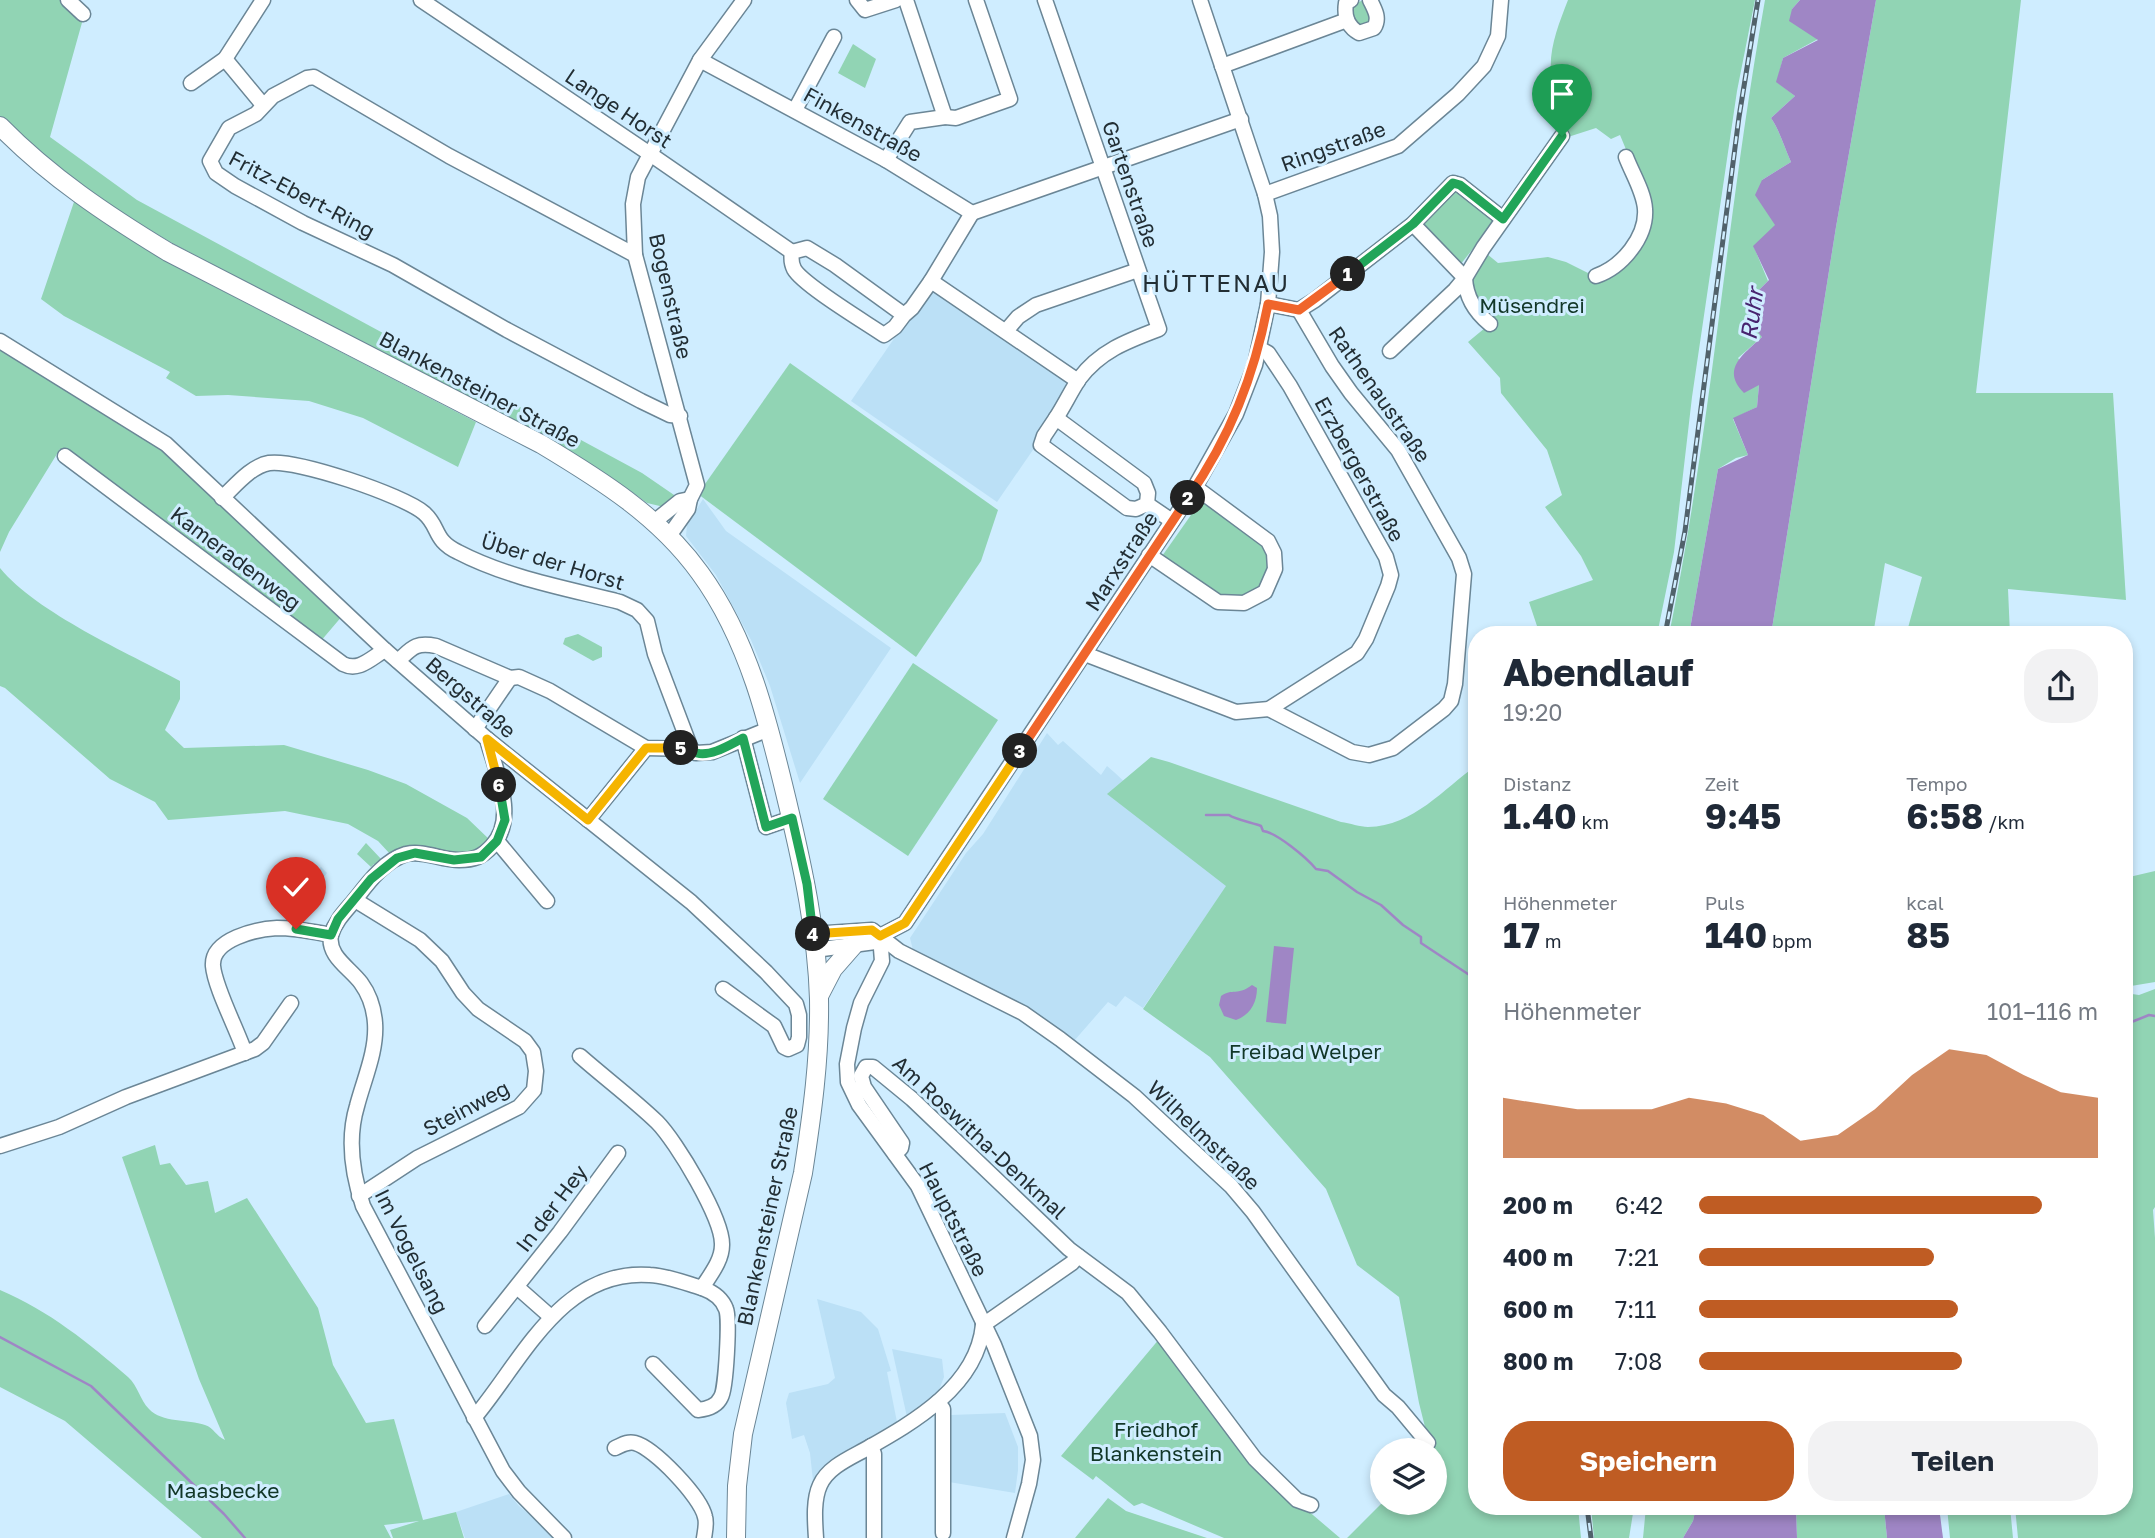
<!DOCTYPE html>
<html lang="de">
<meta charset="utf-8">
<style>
:root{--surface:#fff;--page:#f2f2f3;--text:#1f2937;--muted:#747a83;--accent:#bf5c23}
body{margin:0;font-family:"Golos Text",sans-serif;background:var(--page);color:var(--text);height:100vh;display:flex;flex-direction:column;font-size:26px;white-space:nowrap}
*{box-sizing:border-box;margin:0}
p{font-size:23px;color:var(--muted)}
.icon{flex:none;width:38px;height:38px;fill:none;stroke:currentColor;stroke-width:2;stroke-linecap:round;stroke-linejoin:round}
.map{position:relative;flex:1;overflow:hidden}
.panel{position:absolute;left:1468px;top:626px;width:665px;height:889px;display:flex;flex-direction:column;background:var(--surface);border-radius:28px;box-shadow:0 4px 10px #0003}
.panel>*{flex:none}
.fabs{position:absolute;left:1370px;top:1438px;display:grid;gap:14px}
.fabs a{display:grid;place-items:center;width:77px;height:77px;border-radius:50%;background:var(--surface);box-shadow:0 4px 10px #0003;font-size:35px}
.pin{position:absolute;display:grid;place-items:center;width:60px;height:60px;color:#fff;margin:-72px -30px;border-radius:50% 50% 50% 0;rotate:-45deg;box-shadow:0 0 7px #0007}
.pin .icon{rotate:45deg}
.km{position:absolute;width:35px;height:35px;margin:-18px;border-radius:50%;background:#222;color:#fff;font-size:19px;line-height:35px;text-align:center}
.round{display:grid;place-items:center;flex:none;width:74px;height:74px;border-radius:28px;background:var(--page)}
.headline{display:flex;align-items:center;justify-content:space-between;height:119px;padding:0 35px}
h1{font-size:38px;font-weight:700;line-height:52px}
.metrics{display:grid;grid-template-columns:repeat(3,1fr);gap:10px;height:119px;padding:7px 35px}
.metrics div{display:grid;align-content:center}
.metrics b{font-size:35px;font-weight:700}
.metrics small{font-size:19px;font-weight:400}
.metrics p{font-size:19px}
.chart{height:196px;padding:14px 35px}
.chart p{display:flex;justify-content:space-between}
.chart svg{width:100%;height:126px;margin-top:7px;fill:var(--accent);opacity:.7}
.cta{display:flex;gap:14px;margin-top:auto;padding:14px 35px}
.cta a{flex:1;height:80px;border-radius:28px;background:var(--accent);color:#fff;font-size:28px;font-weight:700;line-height:80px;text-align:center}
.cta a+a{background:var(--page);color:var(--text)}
ul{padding:0 35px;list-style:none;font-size:23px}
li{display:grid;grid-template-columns:112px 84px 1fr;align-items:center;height:52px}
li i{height:18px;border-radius:9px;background:var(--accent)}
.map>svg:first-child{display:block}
</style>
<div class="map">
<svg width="2155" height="1538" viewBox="0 0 2155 1538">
<rect width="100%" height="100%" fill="#cfedff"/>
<g fill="#bbe0f6">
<path d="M931 285 1077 386 997 502 851 401Z"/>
<path d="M703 499 726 531 891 648 800 783 770 686 751 640 716 575 686 536 687 525Z"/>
<path d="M1047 733 1058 745 1063 741 1101 775 1107 766 1114 772 1230 881 1143 1008 1125 996 1116 1007 1108 1002 1074 1041 1037 1015 913 950 910 938 966 853 983 834Z"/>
<path d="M321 867 327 873 302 904 295 899Z"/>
<path d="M817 1299 861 1312 878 1329 891 1371 887 1372 897 1422 837 1456 820 1470 813 1481 810 1453 804 1435 792 1439 786 1403 789 1393 828 1384 835 1378Z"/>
<path d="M892 1349 942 1359 944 1377 939 1390 923 1406 907 1417Z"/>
<path d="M1005 1413 1018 1447V1470L1015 1493 949 1482 951 1415Z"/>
<path d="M509 1494 519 1506 540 1523 554 1538H465L456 1512Z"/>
</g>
<g fill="#91d4b4">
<path d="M0 0H62L83 19 50 137 137 200 642 473 677 497 664 507 647 503 632 492 543 439 170 242 106 203 20 138 0 116Z"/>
<path d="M1568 0H1755L1737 91 1692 397 1674 552 1657 635H1540L1529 602 1593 580 1581 556 1545 507 1562 495 1547 450 1501 393 1500 378 1468 342 1491 323 1475 302 1470 281 1487 254 1498 263 1548 257 1566 262 1602 280 1622 266 1647 200 1620 135 1611 139 1596 128 1568 137 1558 129 1559 108 1544 92 1552 80C1547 52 1558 26 1568 0Z"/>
<path d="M1765 0H1800L1792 9 1818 39 1783 58 1777 82 1795 96 1771 118C1780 131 1784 147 1791 162L1762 180 1776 225 1754 247 1768 281 1749 300 1762 337 1738 358 1759 385 1757 407 1733 419 1748 455 1736 458 1718 469 1689 635H1669C1712 425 1727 211 1765 0Z"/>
<path d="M1876 0H2021L1976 393H2113L2126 600 2008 589 2010 635H1906L1922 577 1885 563 1873 635H1771L1836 227Z"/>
<path d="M1361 1 1365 2 1372 23 1356 26 1350 7Z"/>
<path d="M853 44 876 59 865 88 838 73Z"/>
<path d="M1455 190 1495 221 1460 265 1421 227Z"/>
<path d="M75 199 167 262 476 422 458 467 363 418 309 401 228 395 196 396 166 378 170 372 64 316 41 299Z"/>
<path d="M0 347 166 449 343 615 320 642 87 467 60 449 9 532 0 552Z"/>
<path d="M790 363 998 510 981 561 916 657 698 494Z"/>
<path d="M1203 498 1233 519 1272 554 1263 589 1243 601 1217 598 1160 559Z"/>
<path d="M0 568C37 613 128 653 180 681V699L165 730 184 748 284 745 368 770 406 784 467 818 491 841 482 850 470 853 391 855 378 841 348 824 285 811 168 820 155 802 110 779 5 688 0 686Z"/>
<path d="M578 634 602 647V657L593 661 563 644 565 638Z"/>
<path d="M913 663 998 720 908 856 823 799Z"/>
<path d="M1151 757 1169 762 1341 822C1350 823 1360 827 1368 827 1414 826 1443 789 1477 765V1507H1578L1581 1538H1347L1382 1503H1435V1451H1431L1419 1403 1399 1297 1357 1265 1326 1189 1210 1057 1143 1009 1226 886 1107 794Z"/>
<path d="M366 843 382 860 376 866 374 864 371 867 357 854Z"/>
<path d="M2155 871V982L2125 987V878Z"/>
<path d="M2155 989V1207L2153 1210 2155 1238V1538H2018L2015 1507H2124L2125 993 2139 995Z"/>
<path d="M155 1145 160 1165 170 1163 186 1185 208 1181 215 1213 247 1198 318 1308 333 1365 366 1423 394 1419 423 1520 456 1512 464 1538H393L390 1530 419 1521 384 1525 391 1538H202L65 1421 0 1387V1290C48 1310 90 1344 128 1377 138 1386 140 1400 149 1409 162 1423 188 1419 205 1425 214 1428 216 1436 225 1440L199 1379 122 1157Z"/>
<path d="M1160 1338 1293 1498 1340 1538H1224L1142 1503 1134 1506 1096 1476 1093 1480 1061 1456Z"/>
<path d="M1108 1498 1126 1511 1207 1538H1075Z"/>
<path d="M1591 1507H1634L1629 1538H1594Z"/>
<path d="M1646 1507H1696L1693 1521 1683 1538H1643Z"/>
<path d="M1796 1507H1884L1887 1538H1797Z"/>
<path d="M1947 1507H2010L2013 1538H1950Z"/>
</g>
<g fill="#9f86c5">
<path d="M1800 0H1876L1836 227 1771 635H1689L1718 469 1748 455 1733 418 1757 407 1759 385 1744 393C1720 369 1744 354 1762 337L1747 318 1749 300 1769 280 1753 246 1775 225 1755 195 1762 180 1791 162C1784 147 1780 131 1771 118L1795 96 1776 82 1783 58 1818 40 1789 21 1792 9Z"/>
<path d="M1274 946 1294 948 1286 1024 1266 1022Z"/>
<path d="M1252 985 1257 988C1257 1003 1250 1015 1236 1020L1224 1016 1219 1005 1221 996C1232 988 1238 996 1252 985Z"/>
<path d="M1696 1507H1796L1797 1538H1683L1693 1521Z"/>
<path d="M1884 1507H1939L1943 1538H1887Z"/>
</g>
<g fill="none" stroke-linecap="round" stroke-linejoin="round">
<g stroke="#9f86c5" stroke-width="2.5">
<path d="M1206 815H1229C1234 819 1253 823 1261 826L1263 831C1276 832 1307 858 1316 869L1328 871 1357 892 1381 905 1403 925 1421 937V943L1477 980"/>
<path d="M2124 1025 2149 1015 2155 1016"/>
<path d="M0 1337 91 1386 224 1514 245 1538"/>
</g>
<g stroke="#6b8696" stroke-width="17">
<g id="minor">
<path d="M68 0 83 14"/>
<path d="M421 0 650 154 792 252"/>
<path d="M857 0 865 10 896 0"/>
<path d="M1045 0 1159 329C1127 341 1100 351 1079 379 1071 391 1064 406 1056 418"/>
<path d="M1351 0 1346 3C1344 16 1347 26 1359 33L1374 28C1380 18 1375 10 1370 0"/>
<path d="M225 59 263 105"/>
<path d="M700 60 886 160 972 213 1241 119"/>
<path d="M1222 66 1347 20"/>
<path d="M191 83 225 59 263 0"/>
<path d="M795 110 834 37"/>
<path d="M945 117 956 118 1010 99 976 0"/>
<path d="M886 160 910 122 945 117 906 0"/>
<path d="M1265 194 1398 146 1458 94 1484 66 1498 36 1501 0"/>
<path d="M1413 224 1465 278 1483 248 1562 136"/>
<path d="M635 255 449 156 314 77 307 78 273 96 256 114 229 128 210 161 216 173 235 186 303 223 393 265 507 330 641 401 670 415 680 416"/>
<path d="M1596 276C1622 267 1647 237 1645 209 1644 192 1632 173 1626 157"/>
<path d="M931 281 1078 381"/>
<path d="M1268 304 1299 310 1315 300 1413 224 1453 183 1460 185 1503 219"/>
<path d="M904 315 895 327 884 335C865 322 803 285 794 269 791 263 791 258 792 252L807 248 835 265 904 315 912 308 931 281 972 213"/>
<path d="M1006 331 1018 317 1036 305 1138 270"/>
<path d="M0 341 166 444 385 650 487 739 691 902 766 972 796 1004 799 1015V1037L797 1045 788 1049 784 1047 774 1026 723 989"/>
<path d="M1390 351 1455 290 1465 278C1466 298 1475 312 1490 324"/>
<path d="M1056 418 1144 483 1148 493 1147 504 1136 509 1127 508 1041 445 1044 436Z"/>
<path d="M65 456 343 664C359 672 371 658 385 650"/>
<path d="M222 498C235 486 251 466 269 463 296 459 403 495 424 513 440 527 433 540 458 552 508 578 565 588 620 602L637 610 647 621 655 654 691 749 696 753 712 752 769 729"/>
<path d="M1147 504 1172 521"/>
<path d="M654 522 680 501 690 499"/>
<path d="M669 536 688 509 690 499 697 485 635 255 633 204 638 177 700 60 744 0"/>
<path d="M1149 555 1218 602 1244 603 1265 592 1275 569 1274 553 1268 541 1195 487"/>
<path d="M1085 654 1236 712 1269 709 1357 653 1366 639 1388 586 1391 575 1386 557 1290 386 1268 353 1259 348"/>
<path d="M398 661C412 648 415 642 436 646L510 678 519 677 550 691 646 748 691 749"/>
<path d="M1269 709 1352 752 1369 755 1393 748 1444 709 1451 701 1455 684 1464 574 1459 558 1398 450 1351 393 1332 366 1299 310"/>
<path d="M475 729 510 678"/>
<path d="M743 738 766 827 792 818"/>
<path d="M588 820 646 748"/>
<path d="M497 841 547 901"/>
<path d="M355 900 420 940 442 961 463 993 478 1009 525 1041 533 1052 536 1071 534 1090 519 1107 417 1158 359 1196"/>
<path d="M813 934 872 930 899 951 1023 1013 1060 1039 1134 1096 1231 1186 1253 1212 1384 1395 1398 1407 1428 1443"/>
<path d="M331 935C336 919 348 909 358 896 370 880 386 860 406 854 424 850 441 860 459 860 474 860 482 857 492 846 518 818 496 772 487 739"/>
<path d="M880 936 882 961 861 1003 854 1028 847 1064 848 1082 859 1105 918 1186 994 1345 1030 1436 1033 1460 1029 1484 1014 1538"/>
<path d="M815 950 875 942 880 936 905 923 1195 487 1236 414 1255 365 1268 304 1272 252 1270 216 1265 194 1200 0"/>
<path d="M245 1053C237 1029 215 988 213 966 211 939 257 929 277 928 296 928 314 932 331 935 327 956 350 968 361 983 369 994 374 1009 375 1023 377 1051 364 1079 357 1106 347 1139 352 1173 363 1206L503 1471 519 1492 564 1538"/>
<path d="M0 1146 59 1127 126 1097 255 1049 263 1043 291 1003"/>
<path d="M895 1154 901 1148 902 1143 864 1087 861 1076 866 1067H873L912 1099 1069 1249 1128 1293 1160 1332 1255 1459 1297 1500 1311 1505"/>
<path d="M517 1287 551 1317"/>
<path d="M983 1325 1072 1263 1078 1256"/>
<path d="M485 1326 560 1232 618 1153"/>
<path d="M653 1364 698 1410C708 1409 717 1406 721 1397 726 1389 730 1318 726 1309 722 1298 713 1292 702 1288"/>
<path d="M938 1402 943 1409V1533"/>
<path d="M474 1418C522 1361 562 1268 650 1275 668 1276 685 1283 702 1288 710 1275 722 1261 722 1245 723 1219 676 1141 657 1122 633 1099 605 1078 580 1056"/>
<path d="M871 1446 874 1454V1538"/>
<path d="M615 1448C622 1445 627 1441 635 1443 654 1448 701 1497 705 1517 707 1523 705 1531 704 1538"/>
<path d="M816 1538C815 1522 813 1500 820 1485 828 1467 850 1458 866 1449 914 1422 977 1386 983 1325"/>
</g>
</g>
<g stroke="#6b8696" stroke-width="20">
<g id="major">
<path d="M0 126C50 177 107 215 168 252L541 444C601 480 659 516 700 573 749 640 769 725 788 805 803 868 817 933 819 999 820 1058 812 1115 803 1173L743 1434 737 1486 736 1538"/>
<path d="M819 996 833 969 854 945"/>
</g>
</g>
<use href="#minor" stroke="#fff" stroke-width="14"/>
<use href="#major" stroke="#fff" stroke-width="18"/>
<g stroke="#51626b" stroke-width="5">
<g id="rail">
<path d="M1665 635 1685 531 1739 117 1758 0"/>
<path d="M1587 1507 1591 1538"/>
</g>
</g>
<use href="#rail" stroke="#cfedff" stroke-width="2.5" stroke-dasharray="8" stroke-linecap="butt"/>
</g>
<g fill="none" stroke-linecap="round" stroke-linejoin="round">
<g stroke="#fff" stroke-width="14">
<path id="split-1" d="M1348 274 1413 224 1453 183 1460 185 1503 219 1562 136"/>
</g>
<g stroke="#fff" stroke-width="14">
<path id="split-2" d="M1188 498C1230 437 1254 377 1268 304L1299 310 1348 274"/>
</g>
<g stroke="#fff" stroke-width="14">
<path id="split-3" d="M1020 751 1188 498"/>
</g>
<g stroke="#fff" stroke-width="14">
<path id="split-4" d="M813 934 872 930 880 936 905 923 1020 751"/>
</g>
<g stroke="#fff" stroke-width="14">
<path id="split-5" d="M681 748C689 749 691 751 697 753 711 757 731 744 743 738L766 827 792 818 807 884 813 934"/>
</g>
<g stroke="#fff" stroke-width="14">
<path id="split-6" d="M499 785 487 739 588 820 646 748H681"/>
</g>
<g stroke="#fff" stroke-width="14">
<path id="split-7" d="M296 929 331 935 338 919 371 879 397 858 415 853 454 860 481 857 497 841 505 820 499 785"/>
</g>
<use href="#split-1" stroke="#22a559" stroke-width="9"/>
<use href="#split-2" stroke="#f0652b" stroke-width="9"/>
<use href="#split-3" stroke="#f0652b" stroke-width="9"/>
<use href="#split-4" stroke="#f5b400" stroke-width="9"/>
<use href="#split-5" stroke="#22a559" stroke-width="9"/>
<use href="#split-6" stroke="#f5b400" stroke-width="9"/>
<use href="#split-7" stroke="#22a559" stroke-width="9"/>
</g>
<g text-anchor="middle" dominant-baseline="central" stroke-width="6" stroke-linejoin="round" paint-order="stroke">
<g font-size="21" fill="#222e34" stroke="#cfedff">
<text transform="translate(619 108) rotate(34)">Lange Horst</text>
<text transform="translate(863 124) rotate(29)">Finkenstraße</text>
<text transform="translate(1333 146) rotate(-20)">Ringstraße</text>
<text transform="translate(1131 184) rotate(71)">Gartenstraße</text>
<text transform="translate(302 194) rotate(28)">Fritz-Ebert-Ring</text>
<text transform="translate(671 296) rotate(77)">Bogenstraße</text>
<text transform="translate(480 389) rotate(28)">Blankensteiner Straße</text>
<text transform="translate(1380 394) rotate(55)">Rathenaustraße</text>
<text transform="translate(1360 469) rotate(61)">Erzbergerstraße</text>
<text transform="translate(236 558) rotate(37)">Kameradenweg</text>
<text transform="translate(553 561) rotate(17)">Über der Horst</text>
<text transform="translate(1121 561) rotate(-57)">Marxstraße</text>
<text transform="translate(471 697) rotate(41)">Bergstraße</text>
<text transform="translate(466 1108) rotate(-28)">Steinweg</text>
<text transform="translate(1204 1135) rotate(44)">Wilhelmstraße</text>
<text transform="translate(980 1137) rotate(43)">Am Roswitha-Denkmal</text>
<text transform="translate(551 1208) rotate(-53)">In der Hey</text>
<text transform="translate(767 1216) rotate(-78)">Blankensteiner Straße</text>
<text transform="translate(954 1219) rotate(63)">Hauptstraße</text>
<text transform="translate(412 1251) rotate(63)">Im Vogelsang</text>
</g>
<g font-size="21" fill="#123728" stroke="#cfedff">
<text x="1532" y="305">Müsendrei</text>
<text x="1305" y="1051">Freibad Welper</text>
<text x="1156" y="1429">Friedhof<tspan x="1156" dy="24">Blankenstein</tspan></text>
<text x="223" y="1490">Maasbecke</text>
</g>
<g font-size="23" font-style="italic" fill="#48236f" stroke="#cfedff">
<text transform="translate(1751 314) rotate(-82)">Ruhr</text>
</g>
<g font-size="24" letter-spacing="2" fill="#222e34" stroke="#cfedff">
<text x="1216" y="282">HÜTTENAU</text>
</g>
</g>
</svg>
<div class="fabs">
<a><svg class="icon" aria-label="layers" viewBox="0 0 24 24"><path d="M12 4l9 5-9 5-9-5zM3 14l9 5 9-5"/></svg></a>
</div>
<div class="pin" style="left:1562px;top:136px;background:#1e9e55"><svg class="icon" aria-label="arrive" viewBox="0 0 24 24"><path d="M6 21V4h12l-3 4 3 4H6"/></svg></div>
<div class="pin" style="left:296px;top:929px;background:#d93025"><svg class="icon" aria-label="check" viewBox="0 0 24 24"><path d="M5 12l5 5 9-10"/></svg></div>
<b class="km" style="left:1348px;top:274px">1</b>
<b class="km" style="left:1188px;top:498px">2</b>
<b class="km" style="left:1020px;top:751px">3</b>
<b class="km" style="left:813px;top:934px">4</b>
<b class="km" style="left:681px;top:748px">5</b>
<b class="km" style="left:499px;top:785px">6</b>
<section class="panel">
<div class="headline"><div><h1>Abendlauf</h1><p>19:20</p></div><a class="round"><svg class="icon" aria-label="share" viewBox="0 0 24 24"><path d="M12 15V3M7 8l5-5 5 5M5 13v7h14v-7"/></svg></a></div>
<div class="metrics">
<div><p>Distanz</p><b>1.40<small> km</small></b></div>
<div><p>Zeit</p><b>9:45</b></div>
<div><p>Tempo</p><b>6:58<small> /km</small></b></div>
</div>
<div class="metrics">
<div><p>Höhenmeter</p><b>17<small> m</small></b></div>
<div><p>Puls</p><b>140<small> bpm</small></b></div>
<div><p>kcal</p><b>85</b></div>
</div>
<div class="chart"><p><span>Höhenmeter</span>101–116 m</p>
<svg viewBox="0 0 160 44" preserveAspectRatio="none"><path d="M0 44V23L10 25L20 27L30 27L40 27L50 23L60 25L70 29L80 38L90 36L100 27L110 15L120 6L130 8L140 15L150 21L160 23V44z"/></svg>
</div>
<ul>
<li><b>200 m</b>6:42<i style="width:86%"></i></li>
<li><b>400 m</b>7:21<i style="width:59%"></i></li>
<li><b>600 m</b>7:11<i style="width:65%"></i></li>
<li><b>800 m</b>7:08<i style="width:66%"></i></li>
</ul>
<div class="cta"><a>Speichern</a><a>Teilen</a></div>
</section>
</div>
